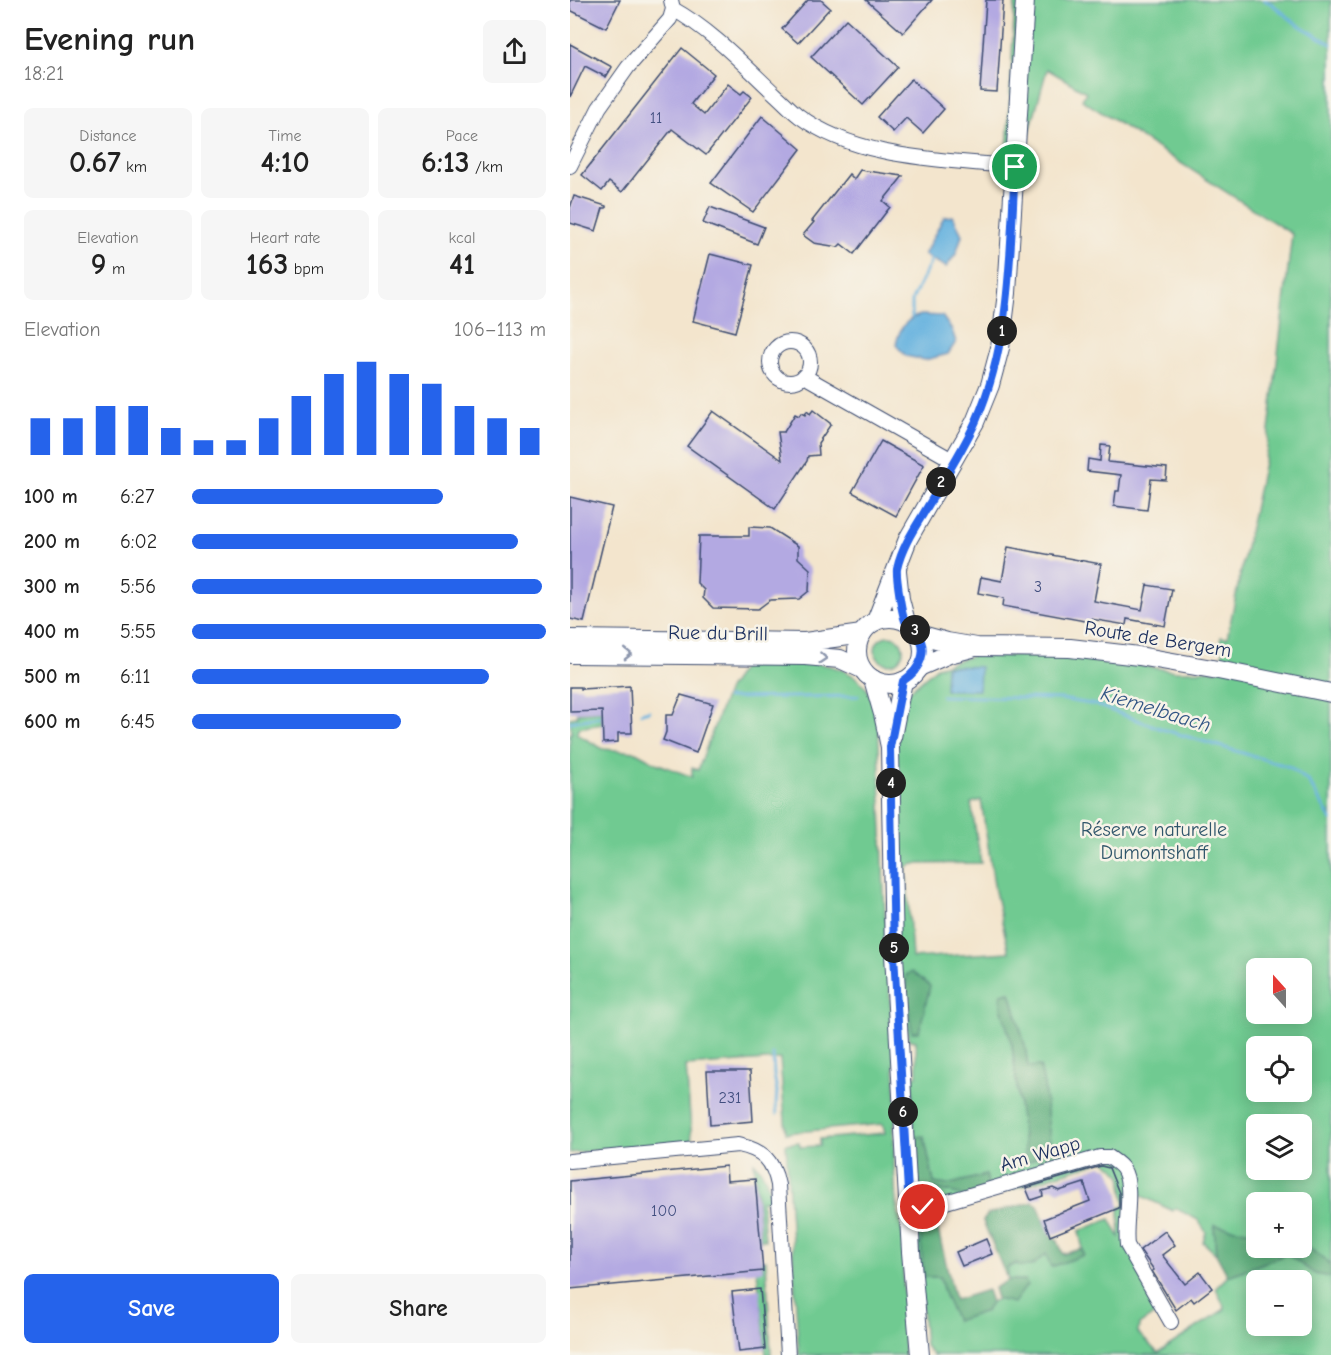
<!DOCTYPE html>
<meta charset="utf-8">
<style>
:root{--surface:#fff;--page:#f6f6f6;--text:#222;--muted:#767676;--accent:#2563eb}
body{margin:0;font-family:"Comic Neue",sans-serif;background:var(--page);color:var(--text);height:100vh;display:flex;flex-direction:column;font-size:22px;white-space:nowrap}
*{box-sizing:border-box;margin:0}
p{font-size:20px;color:var(--muted)}
.icon{flex:none;width:33px;height:33px;fill:none;stroke:currentColor;stroke-width:2;stroke-linecap:round;stroke-linejoin:round}
.map{position:relative;flex:1;overflow:hidden}
.details{display:flex;flex-direction:column;background:var(--surface);width:570px}
.details>*{flex:none}
.needle{width:39px;rotate:339deg}
.controls{position:absolute;left:676px;top:958px;display:grid;gap:12px}
.controls a{display:grid;place-items:center;width:66px;height:66px;border-radius:9px;background:var(--surface);box-shadow:0 3px 15px #0003;font-size:30px}
.pin{position:absolute;display:grid;place-items:center;width:51px;height:51px;color:#fff;margin:-26px;border:3px solid #fff;border-radius:50%;box-shadow:0 2px 6px #0007}
.km{position:absolute;width:30px;height:30px;margin:-15px;border-radius:50%;background:#222;color:#fff;font-size:16px;line-height:30px;text-align:center}
.round{display:grid;place-items:center;flex:none;width:63px;height:63px;border-radius:9px;background:var(--page)}
.head{display:flex;align-items:center;justify-content:space-between;height:102px;padding:0 24px}
h1{font-size:33px;font-weight:700;line-height:45px}
.figures{display:grid;grid-template-columns:repeat(3,1fr);gap:9px;height:102px;padding:6px 24px}
.figures div{display:grid;align-content:center;border-radius:9px;background:var(--page);text-align:center}
.figures b{font-size:30px;font-weight:700}
.figures small{font-size:16px;font-weight:400}
.figures p{font-size:16px}
.chart{height:168px;padding:12px 24px}
.chart p{display:flex;justify-content:space-between}
.chart svg{width:100%;height:108px;margin-top:6px;stroke:var(--accent);stroke-width:6}
.button{display:flex;gap:12px;margin-top:auto;padding:12px 24px}
.button a{flex:1;height:69px;border-radius:9px;background:var(--accent);color:#fff;font-size:24px;font-weight:700;line-height:69px;text-align:center}
.button a+a{background:var(--page);color:var(--text)}
ul{padding:0 24px;list-style:none;font-size:20px}
li{display:grid;grid-template-columns:96px 72px 1fr;align-items:center;height:45px}
li i{height:15px;border-radius:8px;background:var(--accent)}
main{display:flex;flex:1;min-height:0}
.map>svg:first-child{display:block}
</style>
<main>
<section class="details">
<div class="head"><div><h1>Evening run</h1><p>18:21</p></div><a class="round"><svg class="icon" aria-label="share" viewBox="0 0 24 24"><path d="M12 15V3M7 8l5-5 5 5M5 13v7h14v-7"/></svg></a></div>
<div class="figures">
<div><p>Distance</p><b>0.67<small> km</small></b></div>
<div><p>Time</p><b>4:10</b></div>
<div><p>Pace</p><b>6:13<small> /km</small></b></div>
</div>
<div class="figures">
<div><p>Elevation</p><b>9<small> m</small></b></div>
<div><p>Heart rate</p><b>163<small> bpm</small></b></div>
<div><p>kcal</p><b>41</b></div>
</div>
<div class="chart"><p><span>Elevation</span>106–113 m</p>
<svg viewBox="0 0 160 44" preserveAspectRatio="none"><path d="M5 44V29M15 44V29M25 44V24M35 44V24M45 44V33M55 44V38M65 44V38M75 44V29M85 44V20M95 44V11M105 44V6M115 44V11M125 44V15M135 44V24M145 44V29M155 44V33"/></svg>
</div>
<ul>
<li><b>100 m</b>6:27<i style="width:71%"></i></li>
<li><b>200 m</b>6:02<i style="width:92%"></i></li>
<li><b>300 m</b>5:56<i style="width:99%"></i></li>
<li><b>400 m</b>5:55<i style="width:100%"></i></li>
<li><b>500 m</b>6:11<i style="width:84%"></i></li>
<li><b>600 m</b>6:45<i style="width:59%"></i></li>
</ul>
<div class="button"><a>Save</a><a>Share</a></div>
</section>
<div class="map">
<svg width="761" height="1355" viewBox="0 0 761 1355">
<rect width="100%" height="100%" fill="#f7f3e8"/>
<filter id="ink" filterUnits="userSpaceOnUse"><feTurbulence type="fractalNoise" baseFrequency=".0167" numOctaves="2"/><feDisplacementMap in="SourceGraphic" scale="12" xChannelSelector="R" yChannelSelector="G"/><feConvolveMatrix kernelMatrix="1 2 1 2 8 2 1 2 1" color-interpolation-filters="sRGB"/></filter>
<filter id="wash" filterUnits="userSpaceOnUse"><feTurbulence type="fractalNoise" baseFrequency=".008" numOctaves="4" result="noise"/><feDisplacementMap in="SourceGraphic" scale="24" xChannelSelector="R" yChannelSelector="G"/><feGaussianBlur stdDeviation="1.35" result="paint"/><feColorMatrix in="noise" values="0 0 0 0 0 0 0 0 0 0 0 0 0 0 0 0 0 1.4 0 .05"/><feComposite in="paint" operator="in"/></filter>
<g filter="url(#wash)">
<rect width="100%" height="100%" fill="#f3e5cd"/>
<g fill="#70ca91" stroke="#467c78" stroke-width="1.5" fill-rule="evenodd">
<path d="M445 0H761V1264L732 1243V1203H687V1233L644 1225 646 1254 633 1242 636 1232 628 1220 605 1208 603 1211 568 1194 562 1195 560 1235 588 1312 569 1325 568 1333 588 1353 655 1309 646 1288 658 1276 717 1254 745 1274 761 1277V1355H363L355 1346 346 1222 348 1217 361 1206 347 1199 342 1103 343 1077 347 1076 346 1041 340 1040 326 989 320 747 337 693 367 667 405 655 486 656 541 661 606 671 648 670 655 645 650 643 651 637 657 638 697 448 722 234 512 100 516 92 477 69 456 145H447L437 152ZM411 800 425 891 439 952 342 958 336 867 344 864 411 863 401 803ZM687 969H732V1014H687ZM440 992 455 1046 458 1067H470L474 1085 482 1162 468 1157 456 1162 442 1045 431 1006 432 994ZM687 1047H732V1092H687ZM687 1125H732V1170H687ZM354 1136 364 1183 377 1185 416 1175 419 1189 396 1196 364 1188 356 1198ZM535 1160 551 1175 555 1206 549 1208 550 1238 540 1219 509 1231 514 1255 476 1253 436 1268 438 1280H455L444 1303 427 1299 421 1302 416 1311 386 1320 374 1293 370 1277H354L351 1221 365 1218 364 1214ZM687 1281H732V1326H687Z"/>
<circle cx="319" cy="650" r="14"/>
<path d="M177 662C213 663 272 655 296 688 301 695 304 705 308 713L314 896 327 1114 324 1127V1165L326 1203 333 1233 334 1355H229L216 1144 229 1142 230 1147 250 1146V1139L315 1133 313 1124 216 1133 210 1059 116 1066 122 1141 0 1153V734L2 733 0 718 7 717V713L31 711 32 724 8 728 7 734 33 749 66 752 86 763 122 777V768L128 770 158 689Z"/>
<path d="M184 1162C195 1172 199 1186 201 1200L192 1201 195 1240H191Z"/>
<path d="M196 1260 201 1355H196L187 1271 193 1270 192 1261Z"/>
</g>
<g fill="#5cae7b" stroke="#3c6e6c" stroke-width="1.5">
<path d="M342 972 360 986 349 1032H342L337 998 336 975Z"/>
<path d="M440 992 455 1046 458 1067 470 1066 474 1085 482 1162 475 1164 468 1157 456 1163 442 1045 431 1006V994Z"/>
<path d="M354 1136 364 1183 377 1185 416 1175 419 1189 396 1196 364 1188 356 1198 351 1197 348 1192 346 1137Z"/>
<path d="M463 1202 468 1205 480 1236 487 1239 493 1254 512 1249 514 1255 481 1267 476 1254 462 1266H449L447 1263 437 1268 438 1273 436 1276 413 1221 418 1214Z"/>
<path d="M365 1218 385 1300 417 1290 421 1302 416 1311 386 1321 374 1293 370 1277H354L351 1243V1221Z"/>
<path d="M644 1225 687 1233V1248H732V1243L761 1264V1277L745 1274 717 1254 658 1276 646 1254Z"/>
<path d="M438 1280H455L457 1285 444 1303 427 1299 424 1288Z"/>
</g>
<g fill="#66b2df" stroke="#40709e" stroke-width="1.5">
<path d="M383 216 392 235 386 254 376 267 354 255 374 217Z"/>
<path d="M351 315 372 316 382 330 386 342 378 354 355 360 336 356 326 345C329 329 335 319 351 315Z"/>
<path d="M376 666 410 667 409 690H375Z"/>
</g>
<g fill="none" stroke-linecap="round" stroke-linejoin="round">
<g stroke="#66b2df" stroke-width="3">
<path d="M694 0 702 4 727 24 761 44"/>
<path d="M342 317V300L362 259"/>
<path d="M372 696 491 699 526 705 595 730 720 767 739 782 761 820"/>
<path d="M157 698 288 696"/>
<path d="M71 713 79 711"/>
<path d="M0 722 30 717"/>
<path d="M203 1054 204 1075 207 1091 206 1105 207 1114"/>
</g>
</g>
<g id="blocks">
<g fill="#b3a9e2">
<path d="M0 0H50L36 28 0 10Z"/>
<path d="M238 0H251L260 8 228 43 212 29Z"/>
<path d="M296 0H362L333 33Z"/>
<path d="M416 0H433L427 92 410 91Z"/>
<path d="M276 19 328 67 293 105 241 57Z"/>
<path d="M0 44 42 67 36 77 15 66 0 97Z"/>
<path d="M112 48 144 74 121 104 134 115 158 84 171 94 174 91 182 97 136 155 102 129 52 192 39 182 32 191 12 175Z"/>
<path d="M341 79 374 109 353 133 336 118 323 132 307 117Z"/>
<path d="M192 116 231 149 183 212 141 183Z"/>
<path d="M290 170 333 176 313 201 320 207 284 254 271 244 268 247 244 243 233 235 244 222 242 221 279 174 284 179Z"/>
<path d="M4 196 36 206V208H33L26 231 0 223V208Z"/>
<path d="M140 207 194 227 187 244 133 223Z"/>
<path d="M140 254 183 265 165 332 123 321Z"/>
<path d="M243 410 261 424 248 443 249 455 238 456 237 461 205 509 117 446 143 411 212 460 208 432H214L225 414 229 416 231 413 235 415 237 411 240 414Z"/>
<path d="M311 441 354 465 326 516 282 492Z"/>
<path d="M531 445 540 446 538 462 597 468 596 480 581 479 577 510 544 506 546 491H549L551 475 517 471 518 459 530 461Z"/>
<path d="M0 497 42 507 14 622 0 619Z"/>
<path d="M179 527 200 528 228 546V558L240 569 239 591 229 599 200 600 188 609 143 608 133 598 134 590 127 583 129 536H179Z"/>
<path d="M438 547 531 564 524 601 572 610 577 585 602 589 595 626 557 619 556 625 521 619 520 622 433 606 434 598 408 593 411 577 432 581Z"/>
<path d="M60 686 62 733H48V742L33 743 32 711 0 712V687H11V689Z"/>
<path d="M111 695 143 704 126 753 93 740 96 732V715H103Z"/>
<path d="M137 1071H180L183 1121 140 1125Z"/>
<path d="M156 1166 157 1181 185 1179 193 1271 0 1289V1181Z"/>
<path d="M531 1166 539 1168 549 1193V1208L480 1236 474 1219 520 1201 514 1183 489 1191 483 1188 472 1191 473 1196 461 1200 456 1188Z"/>
<path d="M595 1231 605 1245 592 1255 615 1284 630 1272 642 1288 624 1302 621 1298 606 1310 582 1271 584 1270 570 1250Z"/>
<path d="M416 1239 422 1254 392 1266 386 1252Z"/>
<path d="M190 1289 195 1349 169 1352 162 1292Z"/>
</g>
</g>
</g>
<g filter="url(#ink)">
<use href="#blocks" fill-opacity="0" stroke="#3b4a6f" stroke-width="1.5"/>
<g fill="none" stroke-linecap="round" stroke-linejoin="round">
<g stroke="#3b4a6f" stroke-width="16">
<g id="street">
<path d="M103 9C141 30 173 64 205 94 213 101 220 109 229 116 289 160 373 159 445 167"/>
<path d="M0 166 29 108 58 67 100 19 103 9 101 0"/>
<circle cx="220" cy="362" r="20"/>
<path d="M234 376 384 461"/>
<path d="M0 1161 168 1145C193 1150 203 1160 208 1185L218 1355"/>
<path d="M339 1208 362 1206 530 1157H539C543 1160 550 1164 553 1169 564 1186 554 1224 557 1245L601 1322"/>
</g>
</g>
<g stroke="#3b4a6f" stroke-width="20">
<g id="secondary">
<path d="M327 571 330 599 336 622"/>
<circle cx="320" cy="651" r="33"/>
<path d="M306 621 338 539 405 422 420 385 430 348 437 293 455 0"/>
<path d="M348 634 377 642 407 647 500 648 569 656 648 670 761 693"/>
<path d="M0 639 235 642 292 634"/>
<path d="M0 654 235 656 270 659 292 669"/>
<path d="M349 667 379 654 402 648"/>
<path d="M303 679 313 714 320 747 324 955 341 1252 350 1355"/>
<path d="M322 737 333 681"/>
</g>
</g>
<use href="#street" stroke="#fff" stroke-width="14"/>
<use href="#secondary" stroke="#fff" stroke-width="18"/>
</g>
<defs><path id="oneway-chevron" d="M-2-3.5L2.5 0L-2 3.5" fill="none" stroke-width="1.6" stroke-linecap="round" stroke-linejoin="round" transform="scale(1.5)"/></defs>
<g stroke="#8d97ae">
<use href="#oneway-chevron" transform="translate(58 654) rotate(1)"/>
<use href="#oneway-chevron" transform="translate(253 658) rotate(4)"/>
</g>
</g>
<g fill="none" stroke-linecap="round" stroke-linejoin="round" filter="url(#ink)">
<g stroke="#fff" stroke-width="12">
<path id="route" d="M353 1207 339 1208 324 955 320 747 333 681C350 670 360 650 346 632 343 628 338 626 336 623 332 617 326 576 327 569 331 550 342 532 352 516 370 485 391 454 406 421 441 342 440 252 445 167"/>
</g>
<use href="#route" stroke="#2563eb" stroke-width="8"/>
</g>
<g text-anchor="middle" dominant-baseline="central" stroke-width="5" stroke-linejoin="round" paint-order="stroke">
<g font-size="16" fill="#414e7f">
<text x="86" y="118">11</text>
<text x="468" y="587">3</text>
<text x="160" y="1098">231</text>
<text x="94" y="1211">100</text>
</g>
<g font-size="20" fill="#1b2f5e" stroke="#f7f3e8">
<text transform="translate(148 633) rotate(1)">Rue du Brill</text>
<text transform="translate(588 639) rotate(9)">Route de Bergem</text>
<text transform="translate(470 1154) rotate(-16)">Am Wapp</text>
</g>
<g font-size="20" fill="#30566b" stroke="#f7f3e8">
<text x="584" y="829">Réserve naturelle<tspan x="584" dy="23">Dumontshaff</tspan></text>
</g>
<g font-size="21" font-style="italic" fill="#325685" stroke="#f7f3e8">
<text transform="translate(586 709) rotate(17)">Kiemelbaach</text>
</g>
</g>
</svg>
<div class="controls">
<a><svg class="needle" viewBox="-14 -14 28 28"><path d="M0-13l5 13h-10z" fill="#e53935"/><path d="M0 13l5-13h-10z" fill="#767676"/></svg></a>
<a><svg class="icon" aria-label="locate" viewBox="0 0 24 24"><circle cx="12" cy="12" r="6"/><path d="M12 2v4M12 18v4M2 12h4M18 12h4"/></svg></a>
<a><svg class="icon" aria-label="layers" viewBox="0 0 24 24"><path d="M12 4l9 5-9 5-9-5zM3 14l9 5 9-5"/></svg></a>
<a>+</a>
<a>−</a>
</div>
<div class="pin" style="left:445px;top:167px;background:#1e9e55"><svg class="icon" aria-label="arrive" viewBox="0 0 24 24"><path d="M6 21V4h12l-3 4 3 4H6"/></svg></div>
<div class="pin" style="left:353px;top:1207px;background:#d93025"><svg class="icon" aria-label="check" viewBox="0 0 24 24"><path d="M5 12l5 5 9-10"/></svg></div>
<b class="km" style="left:432px;top:331px">1</b>
<b class="km" style="left:371px;top:482px">2</b>
<b class="km" style="left:345px;top:630px">3</b>
<b class="km" style="left:321px;top:783px">4</b>
<b class="km" style="left:324px;top:948px">5</b>
<b class="km" style="left:333px;top:1112px">6</b>
</div>
</main>
